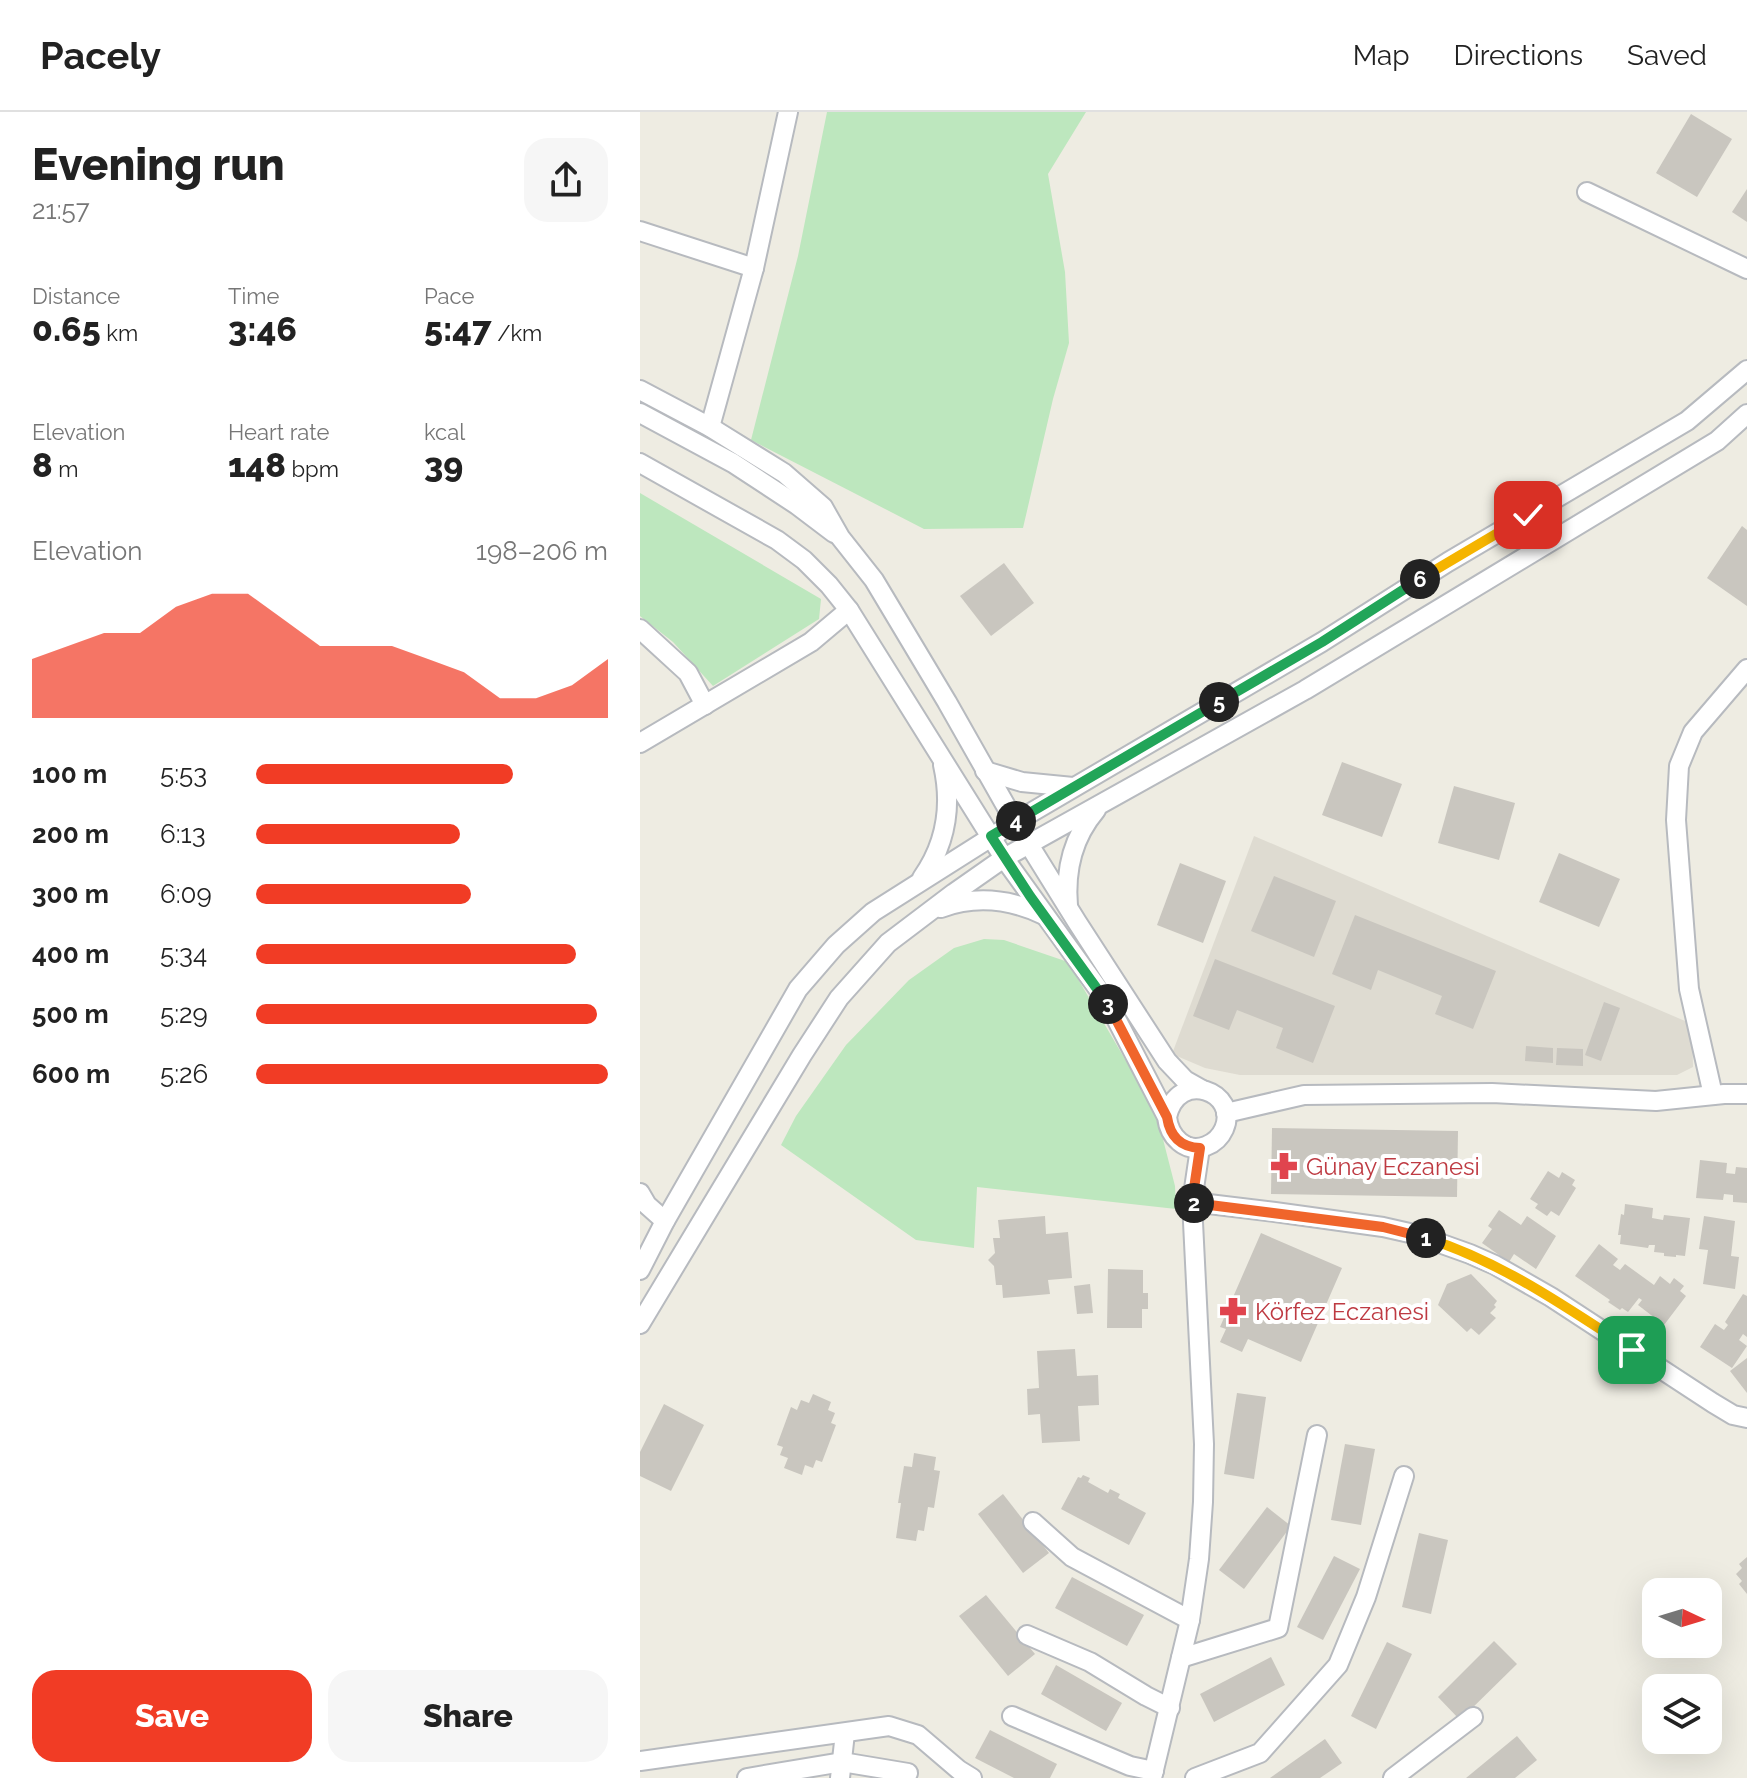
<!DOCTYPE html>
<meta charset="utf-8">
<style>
:root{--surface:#fff;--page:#f6f6f6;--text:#222;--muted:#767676;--line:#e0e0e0;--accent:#f13c25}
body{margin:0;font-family:Raleway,sans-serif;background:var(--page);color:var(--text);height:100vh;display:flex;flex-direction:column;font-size:30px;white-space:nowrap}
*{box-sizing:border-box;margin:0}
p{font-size:26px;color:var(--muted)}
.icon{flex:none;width:44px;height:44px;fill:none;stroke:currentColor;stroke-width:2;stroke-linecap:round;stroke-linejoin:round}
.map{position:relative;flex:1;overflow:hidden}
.side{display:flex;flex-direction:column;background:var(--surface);width:640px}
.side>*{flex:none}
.needle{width:52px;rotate:94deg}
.controls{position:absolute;left:1002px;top:1466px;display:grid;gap:16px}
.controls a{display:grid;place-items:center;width:80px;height:80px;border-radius:16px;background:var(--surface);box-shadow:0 8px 32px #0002;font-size:40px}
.pin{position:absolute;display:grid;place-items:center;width:68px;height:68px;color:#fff;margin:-34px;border-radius:16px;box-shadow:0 4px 12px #0006}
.km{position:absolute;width:40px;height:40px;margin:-20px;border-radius:50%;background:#222;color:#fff;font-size:22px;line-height:40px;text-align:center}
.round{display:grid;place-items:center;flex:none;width:84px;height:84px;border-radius:24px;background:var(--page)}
.overview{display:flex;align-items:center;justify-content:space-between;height:136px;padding:0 32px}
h1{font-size:44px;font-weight:800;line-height:60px}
.stats{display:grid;grid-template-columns:repeat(3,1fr);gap:12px;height:136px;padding:8px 32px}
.stats div{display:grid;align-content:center}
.stats b{font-size:34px;font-weight:800}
.stats small{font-size:22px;font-weight:400}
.stats p{font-size:22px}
.chart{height:224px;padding:16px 32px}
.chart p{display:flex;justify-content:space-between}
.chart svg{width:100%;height:144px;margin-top:8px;fill:var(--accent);opacity:.7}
.cta{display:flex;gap:16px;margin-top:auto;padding:16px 32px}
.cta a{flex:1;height:92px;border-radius:24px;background:var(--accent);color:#fff;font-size:32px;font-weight:800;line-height:92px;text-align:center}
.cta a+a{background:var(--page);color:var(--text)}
ul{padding:0 32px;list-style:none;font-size:26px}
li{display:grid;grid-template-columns:128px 96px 1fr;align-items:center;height:60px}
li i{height:20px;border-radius:10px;background:var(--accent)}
header{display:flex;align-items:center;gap:48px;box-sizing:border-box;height:112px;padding:0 40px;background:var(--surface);border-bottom:2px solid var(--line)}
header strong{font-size:38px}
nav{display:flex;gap:44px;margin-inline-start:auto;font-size:28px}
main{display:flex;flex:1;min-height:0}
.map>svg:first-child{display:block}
</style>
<header>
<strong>Pacely</strong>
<nav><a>Map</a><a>Directions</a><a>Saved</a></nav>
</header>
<main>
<section class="side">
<div class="overview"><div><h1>Evening run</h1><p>21:57</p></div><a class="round"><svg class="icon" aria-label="share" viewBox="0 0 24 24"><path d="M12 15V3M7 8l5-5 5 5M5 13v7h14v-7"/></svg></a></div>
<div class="stats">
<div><p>Distance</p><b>0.65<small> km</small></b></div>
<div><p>Time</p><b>3:46</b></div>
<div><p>Pace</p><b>5:47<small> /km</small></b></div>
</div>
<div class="stats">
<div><p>Elevation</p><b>8<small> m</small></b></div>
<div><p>Heart rate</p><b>148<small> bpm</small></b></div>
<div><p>kcal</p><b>39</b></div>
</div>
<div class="chart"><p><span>Elevation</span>198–206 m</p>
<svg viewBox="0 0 160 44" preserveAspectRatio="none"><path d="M0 44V26L10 22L20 18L30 18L40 10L50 6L60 6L70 14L80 22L90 22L100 22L110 26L120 30L130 38L140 38L150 34L160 26V44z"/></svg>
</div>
<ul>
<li><b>100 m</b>5:53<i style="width:73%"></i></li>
<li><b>200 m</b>6:13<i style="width:58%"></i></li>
<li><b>300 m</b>6:09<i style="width:61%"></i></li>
<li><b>400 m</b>5:34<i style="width:91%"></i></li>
<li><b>500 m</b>5:29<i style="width:97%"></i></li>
<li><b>600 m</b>5:26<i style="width:100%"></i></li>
</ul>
<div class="cta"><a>Save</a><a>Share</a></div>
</section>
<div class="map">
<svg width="1107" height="1666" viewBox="0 0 1107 1666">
<rect width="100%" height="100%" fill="#eeece2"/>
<path fill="#dedbd1" d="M614 724 1052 912 1053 955 1037 963H600L565 956 532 942Z"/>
<g fill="#bde7be">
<path d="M187 0H446L408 62 425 160 429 231 413 287 383 416 284 417 111 328 158 144Z"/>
<path d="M0 381 181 487 179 507 73 574 33 530 0 504Z"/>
<path d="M344 827 364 828 428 850 516 1000 535 1074 536 1097 337 1075 334 1136 276 1128 141 1033 156 1004 206 933 269 868 314 836Z"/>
</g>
<g fill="#c9c6bf">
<path d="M1051 2 1092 27 1057 85 1016 61Z"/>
<path d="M1107 77V110L1092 100Z"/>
<path d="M1102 414 1107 418V494L1067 466Z"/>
<path d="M364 451 394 491 351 524 320 484Z"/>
<path d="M702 650 762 672 742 725 682 703Z"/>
<path d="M814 674 875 691 859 748 798 731Z"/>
<path d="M919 741 980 767 959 815 899 790Z"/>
<path d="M540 751 586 769 563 831 517 813Z"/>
<path d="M634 764 696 789 674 845 611 819Z"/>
<path d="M715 803 856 859 833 917 795 902 802 884 738 858 731 878 692 862Z"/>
<path d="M575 847 695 894 673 951 636 936 643 916 597 898 589 918 553 904Z"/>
<path d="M964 890 980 896 961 949 945 943Z"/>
<path d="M886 934 913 936V951L885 949Z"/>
<path d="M917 936 943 937V954L916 953Z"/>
<path d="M632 1016 818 1019 817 1085 631 1082Z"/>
<path d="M1060 1048 1087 1051 1086 1061 1095 1062 1096 1055 1107 1056V1091L1093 1090V1083L1084 1082 1083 1088 1056 1086Z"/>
<path d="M908 1059 919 1066 922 1060 935 1068 932 1073 936 1076 919 1104 911 1099 907 1104 895 1096 898 1092 890 1087Z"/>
<path d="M985 1092 1013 1096 1012 1106 1023 1108 1024 1103 1050 1106 1045 1144 1036 1143V1145L1024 1144V1141L1014 1140 1015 1133H1009L1008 1136 980 1132 981 1123H978L981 1102 984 1103Z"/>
<path d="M859 1098 881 1113 887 1104 916 1124 896 1157 874 1142 869 1150 842 1131 852 1117 848 1114Z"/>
<path d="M405 1104 406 1122 428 1120 432 1166 408 1168 410 1182 363 1186 362 1173H356L354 1154 348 1148 355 1141 353 1126H360L358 1108Z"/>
<path d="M1064 1104 1095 1109 1091 1144 1099 1145 1095 1177 1063 1172 1068 1138 1059 1137Z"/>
<path d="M621 1121 702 1156 661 1250 608 1227 602 1240 580 1230 586 1217 580 1215Z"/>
<path d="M959 1132 978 1147 973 1153 980 1158 985 1152 1014 1173 1020 1164 1030 1172 1034 1166 1044 1174 1040 1179 1046 1184 1024 1213 998 1193 1002 1188 999 1186 988 1200 982 1196 980 1198 968 1190 970 1188 935 1164Z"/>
<path d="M468 1157 503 1158V1181H508V1197H502V1216H467Z"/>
<path d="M831 1162 857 1189 854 1193 856 1195 850 1201 856 1206 839 1223 831 1216 827 1220 798 1193 807 1172Z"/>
<path d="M450 1172 453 1201 437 1202 434 1174Z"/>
<path d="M1103 1182 1107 1184V1225L1103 1222 1099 1228 1107 1234 1092 1256 1060 1235 1075 1212 1084 1218 1088 1213 1085 1210Z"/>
<path d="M435 1237 437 1264 458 1263 459 1293 438 1294 440 1329 402 1331 400 1302 388 1303 387 1277 399 1276 397 1239Z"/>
<path d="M1107 1246V1281L1090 1259Z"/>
<path d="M597 1281 626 1285 614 1367 584 1362Z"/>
<path d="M173 1282 191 1290 188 1298 195 1301 191 1311 196 1313 182 1350 176 1348 173 1356 165 1353 162 1363 144 1356 148 1346 140 1343 143 1335 137 1333 151 1295 157 1298 161 1288 169 1291Z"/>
<path d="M24 1292 64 1313 31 1379 0 1364V1340Z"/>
<path d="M705 1332 735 1337 721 1413 691 1408Z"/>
<path d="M274 1341 296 1345 294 1358 300 1359 294 1396 288 1395 284 1419 278 1418 276 1429 256 1426 261 1391H258L264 1354 272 1355Z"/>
<path d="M443 1363 450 1366 448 1370 468 1381 470 1377 480 1382 478 1386 506 1401 489 1433 421 1397 438 1365 441 1366Z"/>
<path d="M363 1382 409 1441 383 1461 338 1402Z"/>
<path d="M627 1395 651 1414 604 1477 579 1458Z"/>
<path d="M779 1421 808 1428 791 1502 762 1495Z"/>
<path d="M694 1444 720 1457 683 1528 657 1515Z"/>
<path d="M1107 1445V1482L1099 1472 1102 1469 1096 1462 1102 1456 1099 1452Z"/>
<path d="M432 1465 504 1503 487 1534 415 1496Z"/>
<path d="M346 1483 395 1542 368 1564 319 1504Z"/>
<path d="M854 1529 877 1552 820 1608 798 1585Z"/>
<path d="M747 1530 772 1542 736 1617 711 1604Z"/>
<path d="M631 1545 645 1573 574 1610 560 1582Z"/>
<path d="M416 1553 482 1591 466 1619 401 1582Z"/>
<path d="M350 1618 417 1652 410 1666H374L335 1646Z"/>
<path d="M877 1624 897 1648 875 1666H826Z"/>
<path d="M685 1627 702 1651 680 1666H630Z"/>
</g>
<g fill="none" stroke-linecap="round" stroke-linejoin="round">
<g stroke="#b7babf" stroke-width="22">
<g id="minor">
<path d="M947 80 1107 157"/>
<path d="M0 119 114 156"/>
<path d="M0 278 70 315 144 361 183 395 200 425 234 468 307 590 375 710 437 810 527 949 545 968 561 977"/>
<path d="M0 301 93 351 157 393 194 421"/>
<path d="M70 315 114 156 148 0"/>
<path d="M0 351 137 428 164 448 189 473 209 498 364 746 467 889 527 1005C529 1024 545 1042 566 1034 574 1031 580 1026 584 1017 600 980 538 956 527 1005"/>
<path d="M0 517 48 561 65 593"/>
<path d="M0 631 171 530 209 498"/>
<path d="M345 659 382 670 433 675"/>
<path d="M282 766C306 732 312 693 303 653"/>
<path d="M428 794C425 759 433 725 456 698"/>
<path d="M301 796C336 783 370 787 404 803"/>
<path d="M1073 983 1049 877 1036 708 1039 654 1053 620 1107 557"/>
<path d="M586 1001 664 983 852 981 1016 989 1084 982H1107"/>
<path d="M0 1081 7 1093 25 1109"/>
<path d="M552 1090 635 1100 743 1115 774 1122 830 1142 855 1153 911 1185 1073 1291 1093 1303 1107 1306"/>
<path d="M0 1158 25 1109 158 877 196 833 233 800 375 710 682 530 808 450 1047 309 1107 258"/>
<path d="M0 1212 162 943 199 886 248 831 314 781 364 746 665 578 1077 329 1107 302"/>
<path d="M393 1410 432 1445 550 1508"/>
<path d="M387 1523 450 1550 506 1584 530 1596"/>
<path d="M541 1546 638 1516 677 1323"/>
<path d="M372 1604 490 1654 514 1659"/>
<path d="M0 1649 249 1614 278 1623 319 1658 332 1666"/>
<path d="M107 1666 202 1650 268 1661"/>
<path d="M200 1666 205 1621"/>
<path d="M512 1666 550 1508 559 1447 563 1390 564 1332 552 1090 560 1036"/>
<path d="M555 1666 620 1641 698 1553 726 1485 764 1364"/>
<path d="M753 1666 833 1605"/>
</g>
</g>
<use href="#minor" stroke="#fff" stroke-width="18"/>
</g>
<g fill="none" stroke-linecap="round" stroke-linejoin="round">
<g stroke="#fff" stroke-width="16">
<path id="split-1" d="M786 1126C862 1150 926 1195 992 1238"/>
</g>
<g stroke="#fff" stroke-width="16">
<path id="split-2" d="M554 1091 743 1115 786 1126"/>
</g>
<g stroke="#fff" stroke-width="16">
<path id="split-3" d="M468 892 527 1005C530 1024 540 1035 560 1036L552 1090 554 1091"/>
</g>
<g stroke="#fff" stroke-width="16">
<path id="split-4" d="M376 709 351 724 390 784 468 892"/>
</g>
<g stroke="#fff" stroke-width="16">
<path id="split-5" d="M376 709 579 590"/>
</g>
<g stroke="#fff" stroke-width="16">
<path id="split-6" d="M579 590 682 530 780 467"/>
</g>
<g stroke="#fff" stroke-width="16">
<path id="split-7" d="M780 467 888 403"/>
</g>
<use href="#split-1" stroke="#f5b400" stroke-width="10"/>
<use href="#split-2" stroke="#f0652b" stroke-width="10"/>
<use href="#split-3" stroke="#f0652b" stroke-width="10"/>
<use href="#split-4" stroke="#22a559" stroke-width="10"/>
<use href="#split-5" stroke="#22a559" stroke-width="10"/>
<use href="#split-6" stroke="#22a559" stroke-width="10"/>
<use href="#split-7" stroke="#f5b400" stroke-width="10"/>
</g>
<defs>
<g id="pharmacy-bare" transform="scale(2.16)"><path d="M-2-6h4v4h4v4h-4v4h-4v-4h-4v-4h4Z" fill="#e0444e" stroke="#fff" stroke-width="2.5" paint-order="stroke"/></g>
</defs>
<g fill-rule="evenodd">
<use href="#pharmacy-bare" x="644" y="1054"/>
<use href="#pharmacy-bare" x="593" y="1199"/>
</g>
<g text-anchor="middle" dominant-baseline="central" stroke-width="8" stroke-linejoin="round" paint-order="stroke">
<g font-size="24" fill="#be3a42" stroke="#fff" text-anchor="start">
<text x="666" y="1054">Günay Eczanesi</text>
<text x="615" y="1199">Körfez Eczanesi</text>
</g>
</g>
</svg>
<div class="controls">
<a><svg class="needle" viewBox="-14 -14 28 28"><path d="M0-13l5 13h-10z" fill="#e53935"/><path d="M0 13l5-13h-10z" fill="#767676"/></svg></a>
<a><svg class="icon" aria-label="layers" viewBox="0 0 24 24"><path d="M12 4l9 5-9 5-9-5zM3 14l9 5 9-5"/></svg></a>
</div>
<div class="pin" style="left:992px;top:1238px;background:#1e9e55"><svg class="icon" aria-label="arrive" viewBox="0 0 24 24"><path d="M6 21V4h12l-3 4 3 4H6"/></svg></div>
<div class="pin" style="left:888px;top:403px;background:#d93025"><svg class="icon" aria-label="check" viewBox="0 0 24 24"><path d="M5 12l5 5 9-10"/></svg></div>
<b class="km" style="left:786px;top:1126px">1</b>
<b class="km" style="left:554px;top:1091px">2</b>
<b class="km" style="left:468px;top:892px">3</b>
<b class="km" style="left:376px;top:709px">4</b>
<b class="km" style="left:579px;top:590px">5</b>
<b class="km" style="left:780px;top:467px">6</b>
</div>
</main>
